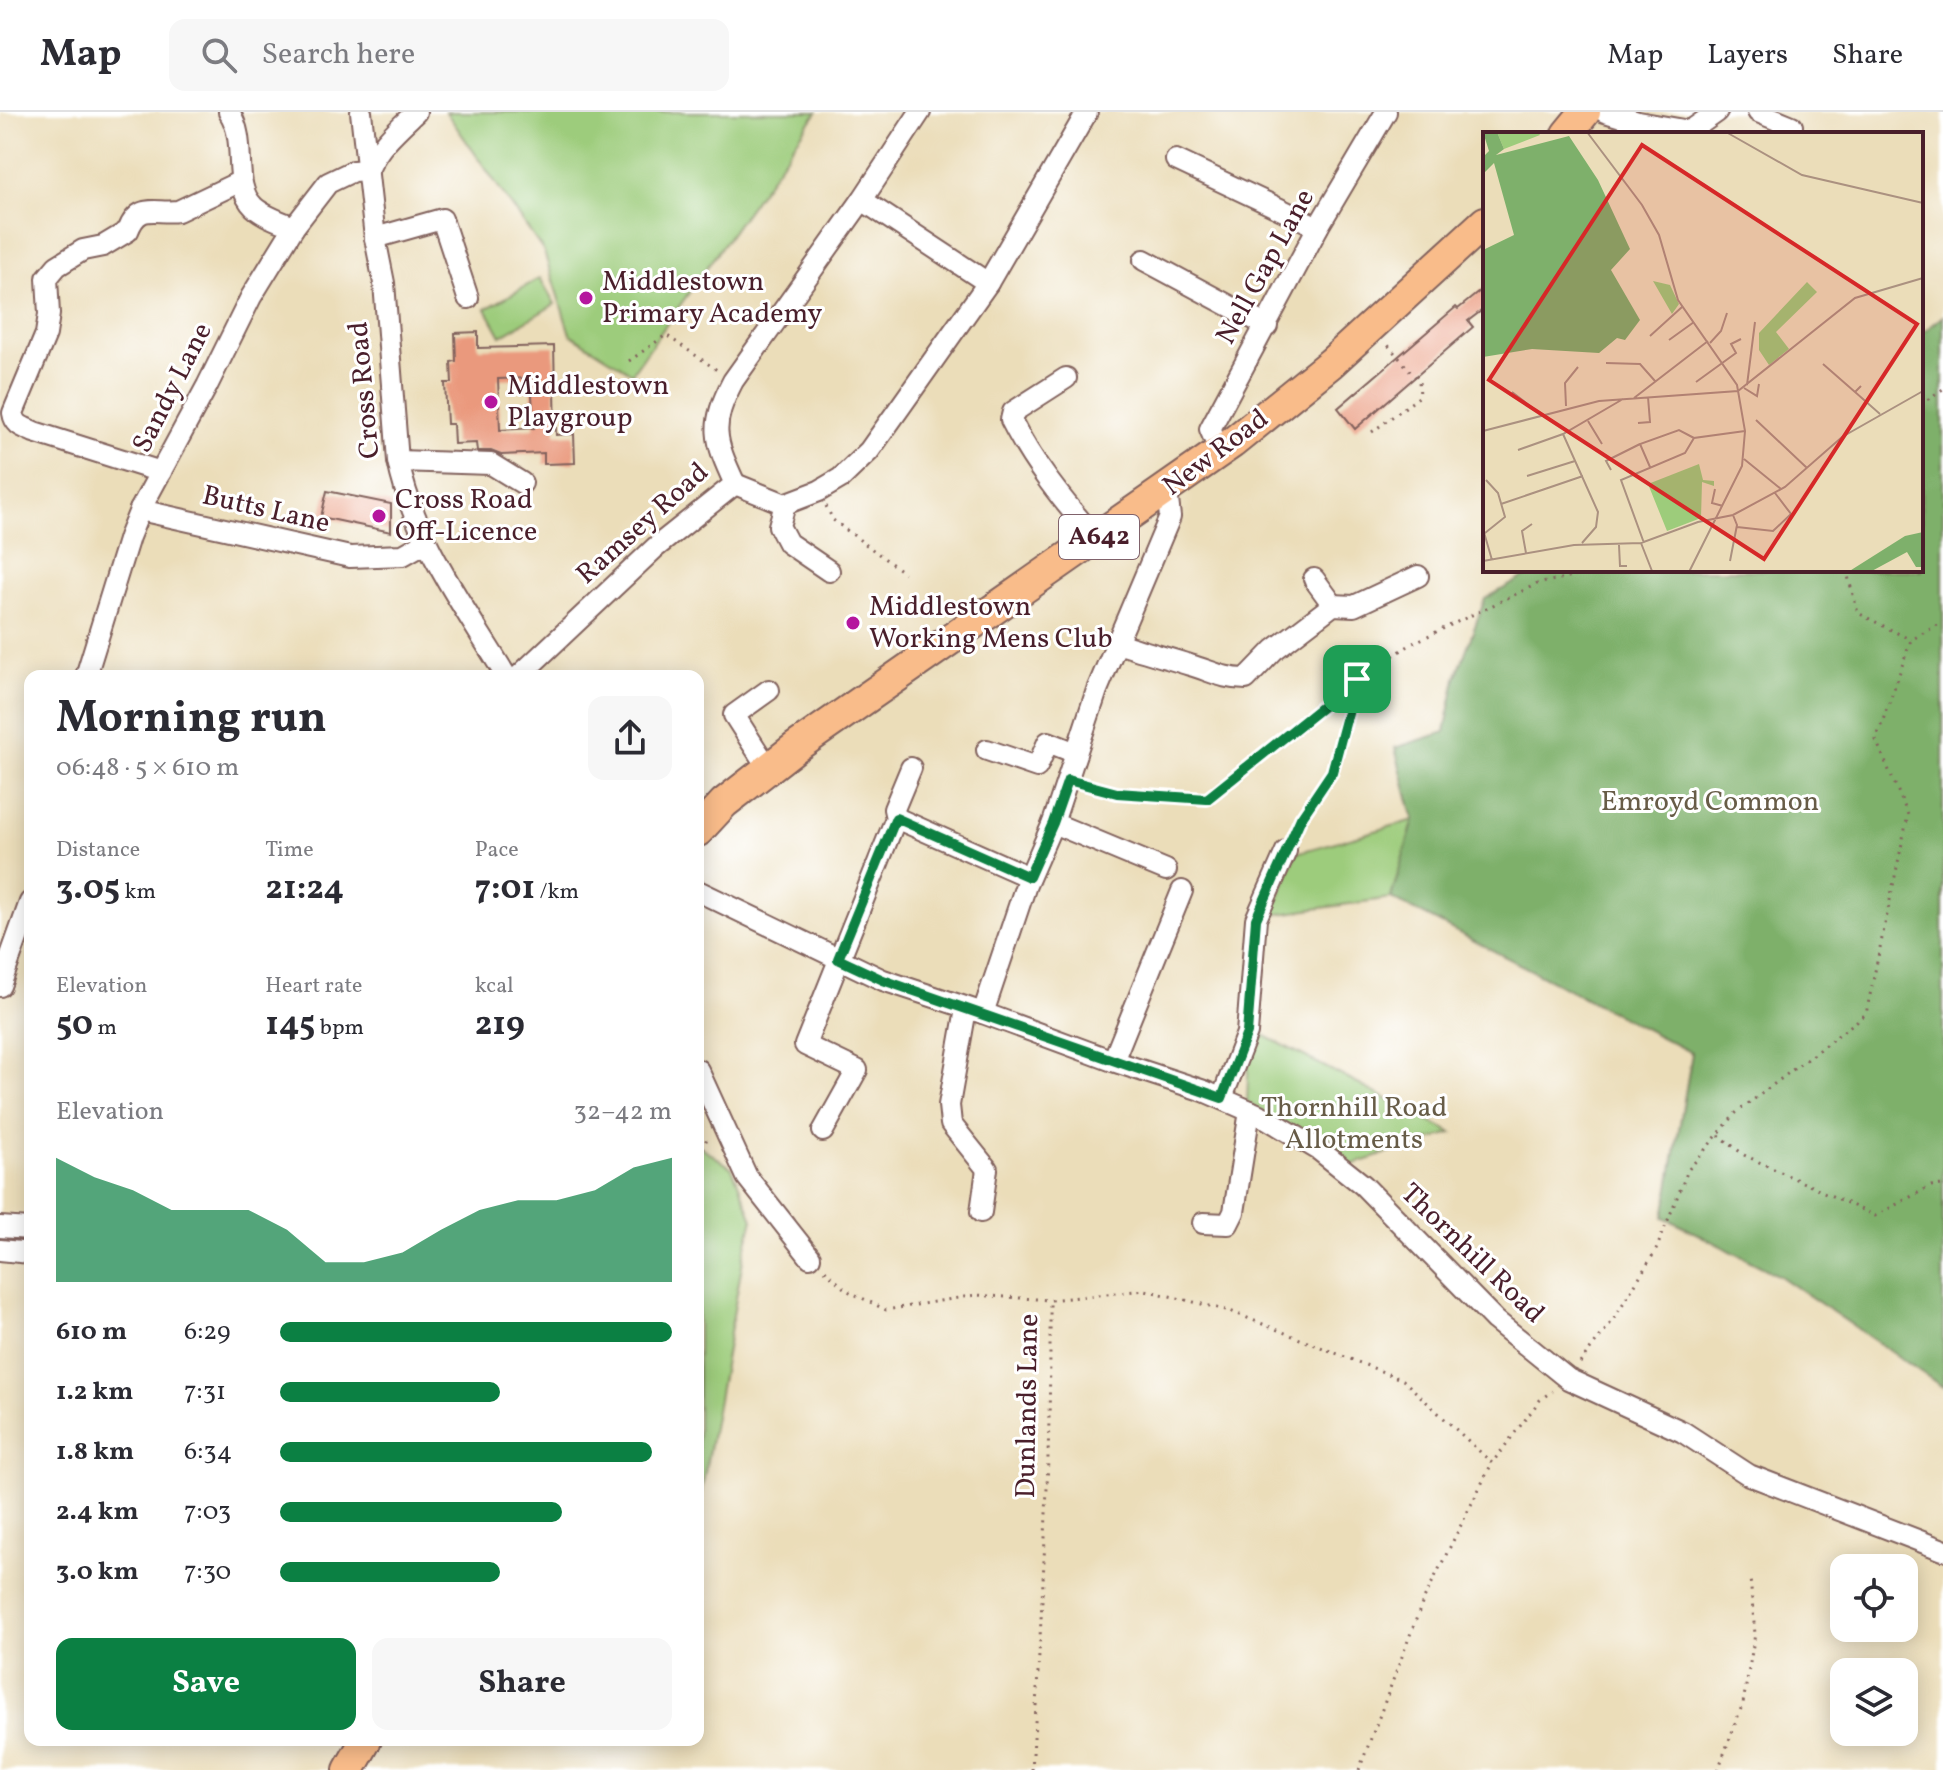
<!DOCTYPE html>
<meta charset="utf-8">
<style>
:root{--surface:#fff;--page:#f7f7f7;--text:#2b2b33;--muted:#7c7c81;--line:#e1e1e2;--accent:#0b8043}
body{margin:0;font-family:Vollkorn,serif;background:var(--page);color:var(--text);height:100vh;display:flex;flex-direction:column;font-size:30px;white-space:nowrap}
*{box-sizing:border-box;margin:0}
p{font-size:26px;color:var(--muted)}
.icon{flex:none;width:44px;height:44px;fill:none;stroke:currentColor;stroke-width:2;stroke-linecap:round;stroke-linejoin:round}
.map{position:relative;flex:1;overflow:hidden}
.panel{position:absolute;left:24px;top:558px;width:680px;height:1076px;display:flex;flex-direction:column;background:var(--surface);border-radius:16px;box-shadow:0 4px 20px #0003}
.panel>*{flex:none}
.fabs{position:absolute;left:1830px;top:1442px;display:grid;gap:16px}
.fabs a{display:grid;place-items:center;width:88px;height:88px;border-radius:16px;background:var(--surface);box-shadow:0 4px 20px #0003;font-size:40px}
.pin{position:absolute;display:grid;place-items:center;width:68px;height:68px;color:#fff;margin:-34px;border-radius:16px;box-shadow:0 4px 12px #0006}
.round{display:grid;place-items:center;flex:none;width:84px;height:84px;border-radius:16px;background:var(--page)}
.headline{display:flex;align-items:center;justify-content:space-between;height:136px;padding:0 32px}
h1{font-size:44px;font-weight:700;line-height:60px}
.metrics{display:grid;grid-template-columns:repeat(3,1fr);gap:12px;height:136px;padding:8px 32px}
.metrics div{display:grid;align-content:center}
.metrics b{font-size:34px;font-weight:700}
.metrics small{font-size:22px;font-weight:400}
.metrics p{font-size:22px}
.chart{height:224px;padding:16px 32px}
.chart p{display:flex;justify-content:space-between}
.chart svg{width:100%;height:144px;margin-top:8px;fill:var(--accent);opacity:.7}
.cta{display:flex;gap:16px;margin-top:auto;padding:16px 32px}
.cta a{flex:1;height:92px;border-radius:16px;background:var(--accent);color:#fff;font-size:32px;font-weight:700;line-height:92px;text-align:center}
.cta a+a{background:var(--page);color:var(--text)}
ul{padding:0 32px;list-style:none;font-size:26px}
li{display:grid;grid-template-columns:128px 96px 1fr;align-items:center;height:60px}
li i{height:20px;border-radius:10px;background:var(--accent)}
header{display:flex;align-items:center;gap:48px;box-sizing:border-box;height:112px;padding:0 40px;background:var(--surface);border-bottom:2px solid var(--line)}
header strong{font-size:38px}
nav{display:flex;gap:44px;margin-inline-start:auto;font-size:28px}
.search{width:560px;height:72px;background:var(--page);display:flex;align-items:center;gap:20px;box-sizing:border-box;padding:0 28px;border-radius:16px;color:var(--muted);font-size:30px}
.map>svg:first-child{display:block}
</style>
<header>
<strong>Map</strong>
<div class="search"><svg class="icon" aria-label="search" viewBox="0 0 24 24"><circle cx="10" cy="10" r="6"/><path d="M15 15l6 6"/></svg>Search here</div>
<nav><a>Map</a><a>Layers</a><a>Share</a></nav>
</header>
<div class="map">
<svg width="1943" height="1658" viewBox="0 0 1943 1658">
<rect width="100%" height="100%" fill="#fff"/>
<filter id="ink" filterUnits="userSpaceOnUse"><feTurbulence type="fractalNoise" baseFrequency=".0125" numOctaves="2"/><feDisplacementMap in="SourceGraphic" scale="16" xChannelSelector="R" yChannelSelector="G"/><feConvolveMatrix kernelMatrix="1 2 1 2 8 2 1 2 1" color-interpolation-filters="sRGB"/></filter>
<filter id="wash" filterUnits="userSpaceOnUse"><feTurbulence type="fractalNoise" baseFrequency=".006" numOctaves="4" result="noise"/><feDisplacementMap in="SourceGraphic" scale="32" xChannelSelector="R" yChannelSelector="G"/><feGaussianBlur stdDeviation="1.8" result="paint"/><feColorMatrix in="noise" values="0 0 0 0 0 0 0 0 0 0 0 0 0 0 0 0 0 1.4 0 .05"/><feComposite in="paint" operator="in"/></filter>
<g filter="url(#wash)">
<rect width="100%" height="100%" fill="#ebddb9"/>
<g fill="#9dcc7b" stroke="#747653" stroke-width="2">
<path d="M446 0H817L632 261 570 222 544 140Z"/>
<path d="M540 166 555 192 501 224 486 197Z"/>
<path d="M1414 708 1391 786 1272 803 1296 741Z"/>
<path d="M1250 916 1452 1021 1352 1053 1247 990Z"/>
<path d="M698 1033 732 1056 753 1107 744 1142 698 1399Z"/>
</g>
<path fill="#7eb06b" stroke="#64684b" stroke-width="2" d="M1943 204V1275L1780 1164 1664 1105 1692 941 1391 786 1414 708 1395 636 1445 620 1456 566 1485 487 1537 458H1921V222Z"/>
<g id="blocks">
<g fill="#ea997d" fill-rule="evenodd">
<path d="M1485 175V196L1468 209 1473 215 1355 317 1338 296 1456 195 1458 197Z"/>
<path d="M478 220V236L554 234 556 323 574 322 575 351 544 352V341L501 343 491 339H477L476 331 454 332 453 312H447L445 271H452L451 250 456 249 455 221ZM531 266 534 316 500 318 498 267Z"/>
<path d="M327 379 391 392V420L321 405Z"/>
</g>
</g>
</g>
<g filter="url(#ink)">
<use href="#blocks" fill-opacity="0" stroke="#82625d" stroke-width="2"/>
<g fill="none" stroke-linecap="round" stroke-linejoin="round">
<g stroke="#82625d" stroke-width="24">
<g id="minor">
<path d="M229 0C249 31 230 72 254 95 264 104 281 110 294 115"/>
<path d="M361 0 375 126 384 171 398 349C414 428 465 496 506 564"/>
<path d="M1605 0 1638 10 1690 19 1717 0"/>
<path d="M1758 0 1792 14"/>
<path d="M1176 48 1318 115"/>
<path d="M368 58C379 33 397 18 416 0"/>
<path d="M375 126 442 107 468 186"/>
<path d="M1144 148 1267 214"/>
<path d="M988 171 1087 0"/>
<path d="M1066 266 1013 300 1011 308C1033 352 1063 389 1096 427"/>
<path d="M1220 340 1210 317 1318 115 1386 0"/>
<path d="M398 349 491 352 522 371"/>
<path d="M161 360 34 320C24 315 15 314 13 301L46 222 49 202 47 166 57 154 83 138 103 134 128 119C139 90 154 102 178 99L241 69"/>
<path d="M735 372 785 392 819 379 841 366 869 339 988 171 862 88"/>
<path d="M785 392 779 414 788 431 829 459"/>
<path d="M140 398 350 445 403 443 426 430"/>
<path d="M1314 467 1333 493"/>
<path d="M1115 530C1140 539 1165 545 1190 553 1211 559 1223 567 1246 567L1274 538 1333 493 1354 494 1418 464"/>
<path d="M86 564 129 425 140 398 207 274 251 185 294 115 328 71 353 59 368 58"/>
<path d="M519 564 656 435 735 372C714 327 710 313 733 269L862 88 920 0"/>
<path d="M987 638 1037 655 1048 630 1076 641"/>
<path d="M768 656 734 603 769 578"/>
<path d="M896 706 1029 765"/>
<path d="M1053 711 1166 758"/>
<path d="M698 779 883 868 983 901 1113 949 1204 979 1266 1006 1319 1038 1363 1073 1495 1208 1568 1267 1683 1320 1749 1363 1943 1438"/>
<path d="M0 874 30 790"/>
<path d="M966 897 949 993 951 1012 987 1057 981 1100"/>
<path d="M983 901 1026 773 1053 711 1097 578 1170 405 1167 379"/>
<path d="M1113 949 1182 779"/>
<path d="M698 958 747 1065 810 1145"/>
<path d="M1222 986 1247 921 1256 807 1286 739"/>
<path d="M823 1019 857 958 805 933 896 706 894 697 911 656"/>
<path d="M1203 1111 1228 1112 1234 1100 1250 999"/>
<path d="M0 1115 30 1117"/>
<path d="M0 1138 30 1141"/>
</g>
</g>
<g stroke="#82625d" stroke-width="34">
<g id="highway">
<path d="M1567 22 1585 0"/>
<path d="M698 719 724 691 796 635 1232 331 1331 251 1485 110"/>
<path d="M349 1658 366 1628"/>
</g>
</g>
<g stroke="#82625d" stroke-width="3" stroke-dasharray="2 6" stroke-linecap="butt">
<path d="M629 249 666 223 717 258"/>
<path d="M1921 292 1943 277"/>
<path d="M1372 320 1420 284 1419 269 1387 232"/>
<path d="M826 394 833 408 904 461"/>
<path d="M1850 458 1848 464 1858 501 1911 528"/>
<path d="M1083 672C1125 683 1164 685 1207 687L1357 567 1413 531 1537 472 1601 458"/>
<path d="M1293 725 1301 706 1332 660 1357 567"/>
<path d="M1719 1023 1744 1043 1875 1104 1931 1074 1943 1073"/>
<path d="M698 1052 708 1023"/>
<path d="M825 1158 846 1178 886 1198 976 1183 1050 1188 1145 1178 1230 1199 1403 1268 1492 1351 1540 1288 1552 1279"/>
<path d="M1580 1251 1613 1208 1656 1138 1688 1058 1736 1001 1866 902 1908 703 1876 628 1911 528 1943 510"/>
<path d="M1032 1658C1042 1501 1051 1345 1050 1188"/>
<path d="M1359 1658 1423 1489 1492 1351"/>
<path d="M1718 1658 1743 1591 1755 1522 1750 1466"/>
</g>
<use href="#minor" stroke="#fff" stroke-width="20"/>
<use href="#highway" stroke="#f9bc8a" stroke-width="30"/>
</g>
</g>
<g fill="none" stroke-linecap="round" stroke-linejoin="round" filter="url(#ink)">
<g stroke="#fff" stroke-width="16">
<path id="route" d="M1357 567 1332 660 1301 706 1256 807 1247 921 1222 986 883 868 838 847 896 706 1029 765 1053 711 1068 668 1117 681 1207 687Z"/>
</g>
<use href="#route" stroke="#0b8043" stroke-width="10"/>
</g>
<g fill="#b5179e" stroke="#fff" stroke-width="3">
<circle cx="586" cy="186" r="8"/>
<circle cx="491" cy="290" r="8"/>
<circle cx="379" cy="404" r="8"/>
<circle cx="853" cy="511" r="8"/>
</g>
<g text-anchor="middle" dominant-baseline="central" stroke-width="6" stroke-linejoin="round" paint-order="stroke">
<rect fill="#fff" stroke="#80626b" stroke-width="2" x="1059" y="403" width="80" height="44" rx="6"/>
<g font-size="26" font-weight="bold" fill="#4a1f2b">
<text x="1099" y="425">A642</text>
</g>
<g font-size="28" fill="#4a1f2b" stroke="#fff">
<text transform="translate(1266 155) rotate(-61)">Nell Gap Lane</text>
<text transform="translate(173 276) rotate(-63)">Sandy Lane</text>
<text transform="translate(365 278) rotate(-95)">Cross Road</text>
<text transform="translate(1216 341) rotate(-37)">New Road</text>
<text transform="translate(266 398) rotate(13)">Butts Lane</text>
<text transform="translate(643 412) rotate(-42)">Ramsey Road</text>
<text transform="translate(1472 1142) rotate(44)">Thornhill Road</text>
<text transform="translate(1028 1294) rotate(-89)">Dunlands Lane</text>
</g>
<g font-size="28" fill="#4a1f2b" stroke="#fff" text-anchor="start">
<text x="602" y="170">Middlestown<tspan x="602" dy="32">Primary Academy</tspan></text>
<text x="507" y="274">Middlestown<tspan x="507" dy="32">Playgroup</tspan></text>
<text x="395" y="388">Cross Road<tspan x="395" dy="32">Off-Licence</tspan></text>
<text x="869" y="495">Middlestown<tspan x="869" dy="32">Working Mens Club</tspan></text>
</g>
<g font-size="28" fill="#675c47" stroke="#fff">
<text x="1710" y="690">Emroyd Common</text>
<text x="1354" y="996">Thornhill Road<tspan x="1354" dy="32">Allotments</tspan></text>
</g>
</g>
<g transform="translate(1483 20)">
<rect width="440" height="440" fill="#ebddb9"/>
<path d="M14 0H55L57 3 21 17ZM170 149 187 153 196 172 189 182ZM324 150 334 160 293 200 306 217 286 233 276 218V201ZM216 332 220 348 231 349V354L219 350 218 386 184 399 165 352Z" fill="#9dcc7b"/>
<path d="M0 0H14L21 17 13 23 86 4 115 48 147 117 128 138 157 188 142 208 134 206 116 221 49 217 0 225V118L31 103 11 31 0 42V25L6 19ZM440 400V435H433L424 420 387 440H365L422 404Z" fill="#7eb06b"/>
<path fill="none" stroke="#ab9180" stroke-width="2" d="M104 0 159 73 176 103 195 168 254 253 262 299 259 334 206 440M243 0 319 43 440 71M167 204 199 175M186 208 211 190M227 211 238 199 244 181M123 231 157 232 172 249M340 232 372 260M213 250 253 221 248 212 258 207M264 253 272 190M378 254 372 260 397 282M261 256 274 264 276 252M29 260 56 281M151 266 225 209M83 274 82 251 95 235M273 288 324 336M105 289 119 312M155 291 167 290 165 265M0 299 116 269 255 259 372 166 440 146M80 302 115 380 113 395 99 411M35 318 80 302 140 267M261 327 298 357M167 335 157 312 196 298 211 306M128 338 123 329 157 312M44 344 92 329M232 357 229 371 240 374M18 372 100 344M254 395 290 399 308 382 292 361M0 397 9 428M2 401 22 385 15 361 3 348M158 411 169 439M161 411 138 348 202 321 211 306 262 299M136 413 137 434H144M43 421 39 399 49 392M0 429 91 413 158 411 215 390 250 383 302 355 359 305 440 259M247 429 254 393 250 383"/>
<path fill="#d62828" fill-opacity="0.15" stroke="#d62828" stroke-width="4" d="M159 13 434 192 281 427 6 248Z"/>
<rect width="440" height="440" fill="none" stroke="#4a1f2b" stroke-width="4"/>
</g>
</svg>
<div class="fabs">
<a><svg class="icon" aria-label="locate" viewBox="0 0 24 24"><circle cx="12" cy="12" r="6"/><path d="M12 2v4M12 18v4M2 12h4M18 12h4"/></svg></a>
<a><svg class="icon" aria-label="layers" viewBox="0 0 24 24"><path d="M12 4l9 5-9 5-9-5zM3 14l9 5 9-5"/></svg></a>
</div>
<div class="pin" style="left:1357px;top:567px;background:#1e9e55"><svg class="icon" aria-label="arrive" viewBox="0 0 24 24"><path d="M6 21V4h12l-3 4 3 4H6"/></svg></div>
<section class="panel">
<div class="headline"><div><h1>Morning run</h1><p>06:48 · 5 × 610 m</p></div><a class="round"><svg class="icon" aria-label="share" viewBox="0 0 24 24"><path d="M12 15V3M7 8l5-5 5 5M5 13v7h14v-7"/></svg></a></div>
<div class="metrics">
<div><p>Distance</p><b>3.05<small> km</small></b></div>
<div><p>Time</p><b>21:24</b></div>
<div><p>Pace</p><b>7:01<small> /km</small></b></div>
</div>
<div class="metrics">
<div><p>Elevation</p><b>50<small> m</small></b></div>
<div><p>Heart rate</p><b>145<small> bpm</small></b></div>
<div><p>kcal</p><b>219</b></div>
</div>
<div class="chart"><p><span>Elevation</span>32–42 m</p>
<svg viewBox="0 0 160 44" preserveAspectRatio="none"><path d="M0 44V6L10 12L20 16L30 22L40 22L50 22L60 28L70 38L80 38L90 35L100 28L110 22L120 19L130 19L140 16L150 9L160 6V44z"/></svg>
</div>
<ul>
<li><b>610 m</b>6:29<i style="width:100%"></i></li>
<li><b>1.2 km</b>7:31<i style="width:56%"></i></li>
<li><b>1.8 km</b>6:34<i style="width:95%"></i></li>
<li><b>2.4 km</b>7:03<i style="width:72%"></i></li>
<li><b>3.0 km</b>7:30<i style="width:56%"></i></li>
</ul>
<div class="cta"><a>Save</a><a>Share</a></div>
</section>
</div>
